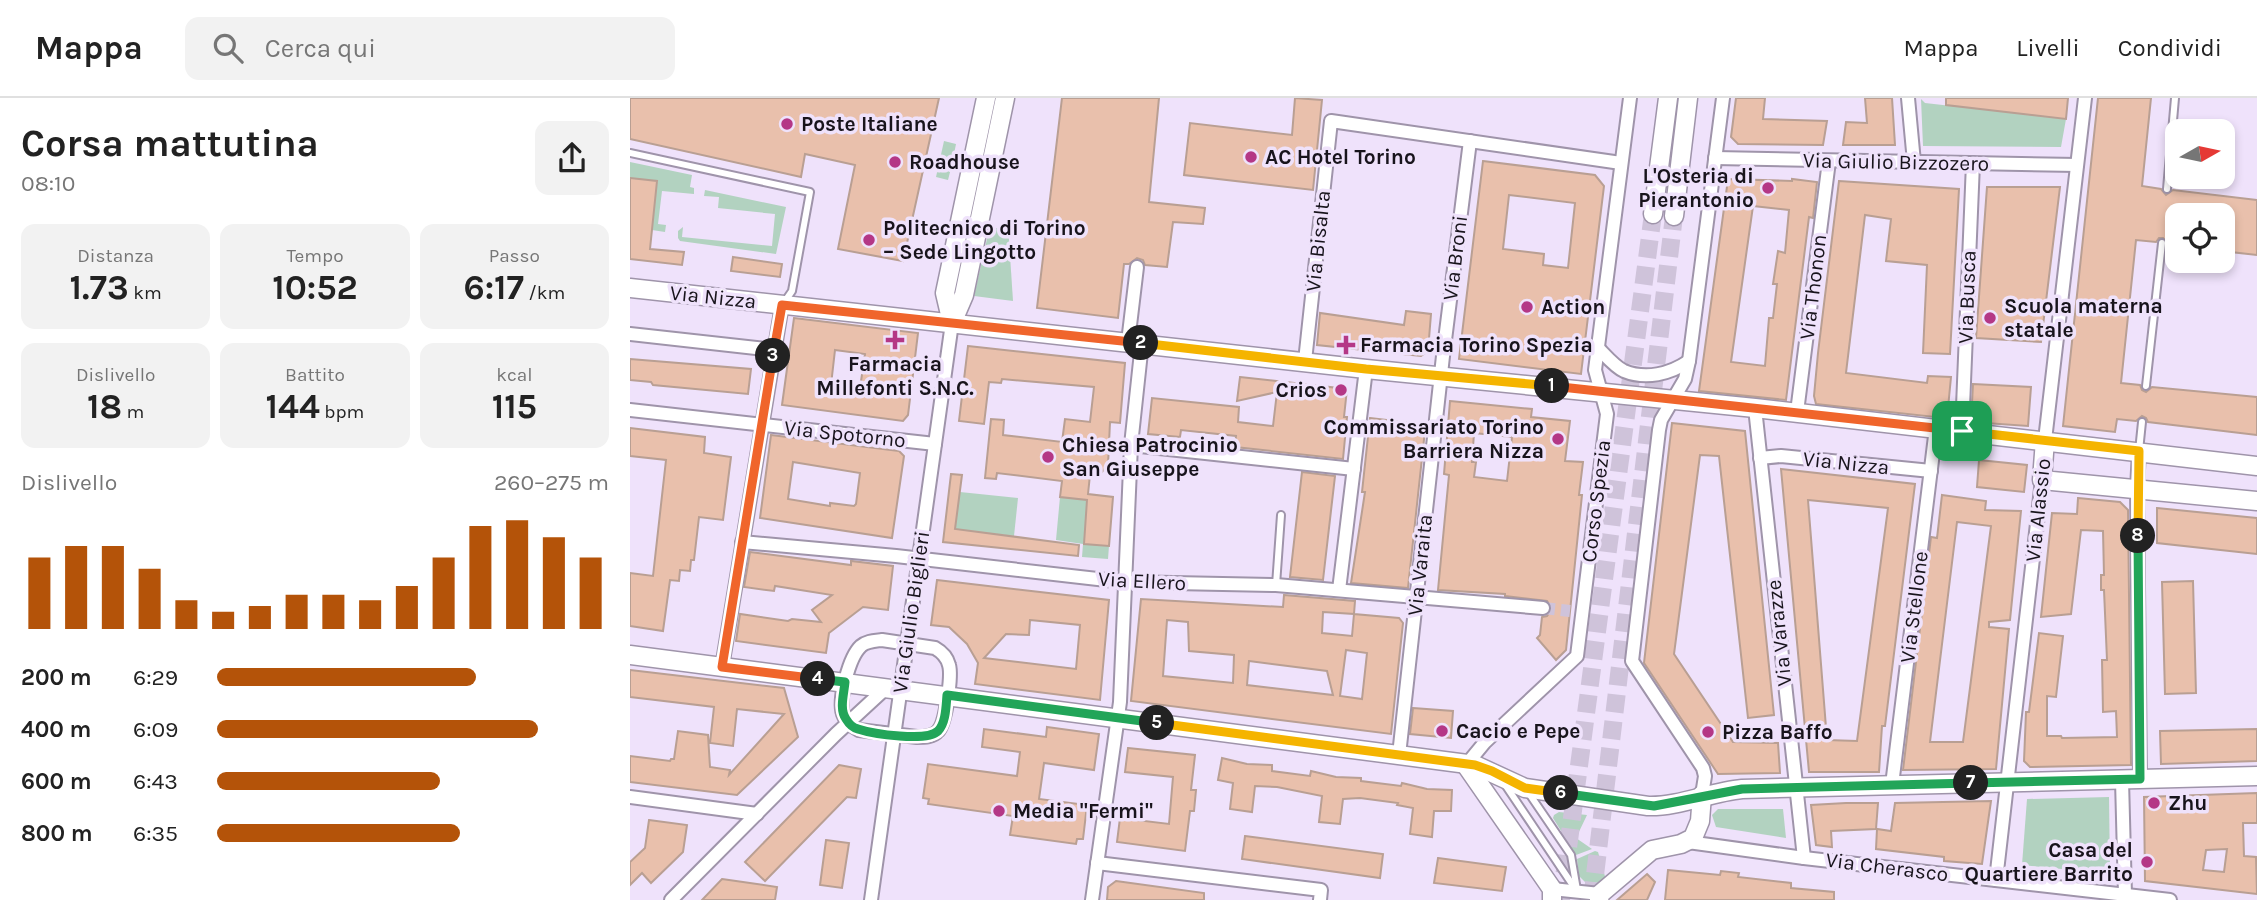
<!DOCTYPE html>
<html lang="it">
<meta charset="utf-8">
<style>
:root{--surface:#fff;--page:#f2f2f2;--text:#222;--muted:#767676;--line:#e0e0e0;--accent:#b45309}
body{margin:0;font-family:Karla,sans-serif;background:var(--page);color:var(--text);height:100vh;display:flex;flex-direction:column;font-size:26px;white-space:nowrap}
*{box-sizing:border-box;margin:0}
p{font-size:23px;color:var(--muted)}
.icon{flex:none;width:38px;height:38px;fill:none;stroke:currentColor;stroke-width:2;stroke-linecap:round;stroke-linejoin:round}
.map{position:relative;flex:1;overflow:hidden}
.panel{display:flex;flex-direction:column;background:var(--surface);width:630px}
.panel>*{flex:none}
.needle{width:46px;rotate:81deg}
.tools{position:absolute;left:1535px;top:21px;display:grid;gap:14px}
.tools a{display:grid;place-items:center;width:70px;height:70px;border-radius:14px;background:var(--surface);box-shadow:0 4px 10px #0003;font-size:35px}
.pin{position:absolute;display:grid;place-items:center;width:60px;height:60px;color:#fff;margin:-30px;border-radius:14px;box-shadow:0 4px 10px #0006}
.km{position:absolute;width:35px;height:35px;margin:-18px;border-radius:50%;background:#222;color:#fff;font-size:19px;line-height:35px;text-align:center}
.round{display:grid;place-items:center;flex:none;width:74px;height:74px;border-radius:14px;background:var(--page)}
.headline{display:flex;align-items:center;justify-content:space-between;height:119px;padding:0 21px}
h1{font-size:38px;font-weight:700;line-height:52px}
.figures{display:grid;grid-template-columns:repeat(3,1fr);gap:10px;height:119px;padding:7px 21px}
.figures div{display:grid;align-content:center;border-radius:14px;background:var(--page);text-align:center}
.figures b{font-size:35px;font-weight:700}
.figures small{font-size:19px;font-weight:400}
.figures p{font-size:19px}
.chart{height:196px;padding:14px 21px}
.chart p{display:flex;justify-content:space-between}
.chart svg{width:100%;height:126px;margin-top:7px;stroke:var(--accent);stroke-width:6}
ul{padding:0 21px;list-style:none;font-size:23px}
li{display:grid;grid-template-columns:112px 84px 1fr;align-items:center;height:52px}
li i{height:18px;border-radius:9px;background:var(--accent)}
header{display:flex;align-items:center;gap:42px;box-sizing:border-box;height:98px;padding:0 35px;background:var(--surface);border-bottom:2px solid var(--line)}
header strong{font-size:33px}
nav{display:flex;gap:38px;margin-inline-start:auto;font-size:24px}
.search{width:490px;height:63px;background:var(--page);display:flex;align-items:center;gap:18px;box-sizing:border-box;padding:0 24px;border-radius:14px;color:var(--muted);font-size:26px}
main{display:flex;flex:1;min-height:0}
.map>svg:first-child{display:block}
</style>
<header>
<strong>Mappa</strong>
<div class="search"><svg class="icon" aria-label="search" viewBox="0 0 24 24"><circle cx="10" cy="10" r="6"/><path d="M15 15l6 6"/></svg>Cerca qui</div>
<nav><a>Mappa</a><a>Livelli</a><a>Condividi</a></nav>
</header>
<main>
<section class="panel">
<div class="headline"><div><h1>Corsa mattutina</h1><p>08:10</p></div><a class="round"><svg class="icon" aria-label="share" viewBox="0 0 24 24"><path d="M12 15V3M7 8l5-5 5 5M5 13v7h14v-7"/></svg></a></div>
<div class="figures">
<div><p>Distanza</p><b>1.73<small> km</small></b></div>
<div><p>Tempo</p><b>10:52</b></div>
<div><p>Passo</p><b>6:17<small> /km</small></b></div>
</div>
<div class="figures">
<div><p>Dislivello</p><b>18<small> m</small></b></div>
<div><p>Battito</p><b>144<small> bpm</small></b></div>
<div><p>kcal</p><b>115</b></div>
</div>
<div class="chart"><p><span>Dislivello</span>260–275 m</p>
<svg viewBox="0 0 160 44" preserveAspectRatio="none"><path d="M5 44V19M15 44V15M25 44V15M35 44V23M45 44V34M55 44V38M65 44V36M75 44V32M85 44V32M95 44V34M105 44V29M115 44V19M125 44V8M135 44V6M145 44V12M155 44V19"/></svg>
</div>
<ul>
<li><b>200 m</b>6:29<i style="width:66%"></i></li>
<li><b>400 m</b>6:09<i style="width:82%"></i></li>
<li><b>600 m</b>6:43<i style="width:57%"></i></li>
<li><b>800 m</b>6:35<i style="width:62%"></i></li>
</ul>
</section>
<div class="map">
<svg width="1627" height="802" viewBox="0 0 1627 802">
<rect width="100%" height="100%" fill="#efe2fb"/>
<g fill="#b2d2c0">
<path d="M1291 1 1295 5 1436 21 1431 49 1293 48Z"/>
<path d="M314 43 326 46 324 56 336 59 333 72 321 70 318 82 306 79Z"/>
<path d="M0 64 62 77 60 89 64 90V96L32 93 28 126 36 127 35 134 22 132 27 83 0 80Z"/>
<path d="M75 92 156 109 146 156 50 143 48 140V133L53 129 52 139 142 148 145 116 88 110 89 99 74 98Z"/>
<path d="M378 127 383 203 344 198 359 132Z"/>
<path d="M330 394 388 400 384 438 325 431Z"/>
<path d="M430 399 457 402 454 445 479 448 478 461 452 459 453 446 426 442Z"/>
<path d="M1479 699 1480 776 1392 767 1397 701Z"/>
<path d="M1088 711H1153L1156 740 1086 729 1082 717Z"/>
<path d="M929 714 957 717 946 740 962 751 946 757 923 720 924 717Z"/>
<path d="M965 753 968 754 976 782 970 785 955 784 949 778 947 761Z"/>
</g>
<g fill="#e9c0ac" stroke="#b99f93" stroke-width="2" fill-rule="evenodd">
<path d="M0 0H309L273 163 208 151 225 67 175 56 171 79 0 41Z"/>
<path d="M432 0H529L519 104 575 110 573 126 543 124 537 169 515 167 513 162 507 160 499 166H494L488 220 407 210Z"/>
<path d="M665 0 692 2 683 92 554 77 560 25 662 37Z"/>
<path d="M1106 0H1135L1133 21 1197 23 1193 47 1108 46 1101 39Z"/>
<path d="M1235 0H1262L1265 47H1213L1216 24 1237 25Z"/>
<path d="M1316 0H1438L1436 21 1316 7Z"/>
<path d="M1468 0H1521L1512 88 1531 91 1536 97 1543 92 1627 102V157L1592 153V117H1547V147L1538 146 1533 140H1529L1526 144 1506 142 1491 285 1510 287 1512 292 1516 294 1522 289 1627 299V337L1518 324 1516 320 1512 318 1506 323 1487 321 1485 334 1433 328Z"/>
<path d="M853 63 965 77 974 88 951 276 829 261ZM879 97 945 105 938 170 913 167 914 156 873 151Z"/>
<path d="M0 80 27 83 20 151 54 154 52 167 0 161Z"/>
<path d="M1098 81 1162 83V81L1187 84 1183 120 1179 119 1156 302 1069 293ZM1123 108 1159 112 1155 155 1148 153 1143 186H1147L1143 220H1139L1135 268 1101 264Z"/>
<path d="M1209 83 1329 91 1320 256 1293 255 1297 167 1256 163 1261 121 1235 117 1216 275 1297 285 1298 278 1321 279 1318 310 1314 320 1186 306 1184 298 1188 255Z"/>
<path d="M1357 89H1430L1411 244 1346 240Z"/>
<path d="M103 159 152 166 150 179 101 173Z"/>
<path d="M776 213 801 216 798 253 791 258 687 247 690 215 774 227Z"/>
<path d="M164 220 288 235 278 317 273 323 152 307ZM205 252 235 256 230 290 201 287Z"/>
<path d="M338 248 495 265 490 325 480 324 478 367 471 375 460 377 458 396 483 399 479 448 454 446 457 402 430 399 432 383 367 375 366 381 355 380 361 321 374 322 373 337 432 344 435 321 460 324 464 289 372 281 371 285 359 284 354 326 329 323Z"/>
<path d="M0 261 121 271 118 296 23 287 21 284 0 282Z"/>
<path d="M610 279 717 291 714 319H717L713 361 605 349 606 338 551 332 550 339 518 336 522 300 609 309 608 324 643 328 647 294 607 303Z"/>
<path d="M1343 286 1401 289 1398 328 1341 324Z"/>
<path d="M820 303 902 311 901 319 940 323 935 363 953 364 949 397H952L936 552 926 562 907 540 910 537 912 519 917 518 922 511 917 503 875 498V496L808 492 819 377 814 376ZM844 335 882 339 877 383 844 379 846 364H842Z"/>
<path d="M740 320 790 326 795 332 778 490 721 485 735 394H732Z"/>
<path d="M1042 325 1115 333 1144 617 1118 620 1089 358 1070 357 1044 556 1103 644 1148 645 1150 675 1088 676 1014 565Z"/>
<path d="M0 330 75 339 74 355 101 359 93 422 69 419 64 462H61L60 473 50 472 49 483 40 482 33 533 0 528V475L23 478 36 362 0 358Z"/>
<path d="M141 337 269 353 274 358 262 440 130 420ZM163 364 230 375 226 406 224 408 200 405V408L158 401Z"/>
<path d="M1349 362 1397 367 1394 394 1347 389Z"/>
<path d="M1151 371 1285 386 1255 628H1252L1249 674H1179ZM1178 402 1258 410 1227 643 1197 642Z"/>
<path d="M672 374 705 378 693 482 660 479Z"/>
<path d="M321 376 332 377 325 431 449 447 448 458 313 444Z"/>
<path d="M1312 397 1356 403 1355 412 1391 413 1380 522 1359 524V529L1379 531 1366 671 1273 672 1301 439 1307 440ZM1327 424 1361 428 1333 644H1300Z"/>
<path d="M1448 400 1490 404 1498 412 1501 667 1400 669 1394 663 1396 614H1399L1409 535 1433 538 1426 599 1417 598V638H1431L1432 640 1487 639 1486 613 1473 614 1472 562H1477L1474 492H1471V477H1474L1473 433 1451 432 1441 516 1411 519 1422 415 1447 416Z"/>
<path d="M1527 410 1627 420V456L1527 445Z"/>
<path d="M120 454 221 467V463L263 468 258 512 233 509 199 535 196 555 106 543 110 516 158 523 162 521 191 524 182 512 202 497 145 488 144 493 114 489Z"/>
<path d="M307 482 479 502 470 602 345 586 348 565 337 546 319 529 301 527ZM400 522 450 527 446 571 354 560 376 536 399 537Z"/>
<path d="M1563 483 1566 595 1535 596 1532 484Z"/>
<path d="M654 497 725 503 724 516 769 520 773 525 761 636 501 603 511 501 653 509ZM693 514 724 516 722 538 692 535ZM537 522 558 524 559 553 604 557 603 585 533 578ZM716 552 737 555 732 601 710 598ZM619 563 697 573 703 597 617 587Z"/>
<path d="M0 572 154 590 168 639 107 697 0 684V658L40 663 41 661H44L48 633 78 637 80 669 100 672 99 677 154 616 107 611 103 648 80 645 84 609 0 599Z"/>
<path d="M783 610 823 613 821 640 780 636Z"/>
<path d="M417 629 469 636 464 672 414 665 409 701 457 707 453 741H447L446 746 380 737 383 718 298 706 299 701 293 700 298 666 387 678 390 654 352 649 354 631 416 639Z"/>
<path d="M1627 631V663L1531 666 1530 633Z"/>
<path d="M498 650 565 657 561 692H566L564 713H560L555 753 487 744 490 720 539 726 543 679 495 674Z"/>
<path d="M592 660 617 666 642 667V673L680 678 681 673 706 679 731 680V683L771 688 772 685 797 691 822 692 821 713H804L802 739 780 736 783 710 767 707 768 705 730 700 713 701 710 726 689 724 692 698 647 689 625 688 622 714 600 711 603 685 588 682Z"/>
<path d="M209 667 231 671 226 700 217 699 135 783 115 764Z"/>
<path d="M1627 695V725H1613L1614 758 1626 759 1627 796 1515 783 1514 699ZM1597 751 1594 774 1573 772 1576 752Z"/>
<path d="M1361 703 1352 766 1314 763V759L1246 751 1247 731 1261 733 1265 705Z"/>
<path d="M1216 705H1248L1246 731 1201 733 1202 749 1186 747 1181 707Z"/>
<path d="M19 722 57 727 53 754 21 785 12 775 0 787V764L15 750Z"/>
<path d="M615 738 753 756 750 780 612 761Z"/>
<path d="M196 742 219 745 212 790 190 787Z"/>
<path d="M808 760 876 769 872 793 804 785Z"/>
<path d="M1038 772 1090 777 1091 773 1109 775 1108 779 1161 785V790L1204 794V802H1035Z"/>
<path d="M1017 776 1025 784 1017 802H987Z"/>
<path d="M92 781 147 789 145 802H72Z"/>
<path d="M486 783 574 795V802H477L478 789Z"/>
</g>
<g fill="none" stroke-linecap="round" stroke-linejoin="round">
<path stroke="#cfc3da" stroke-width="12" stroke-dasharray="12 6" stroke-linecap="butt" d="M913 510 940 513"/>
<g stroke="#cfc3da" stroke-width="18" stroke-dasharray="18 9" stroke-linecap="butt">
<path d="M931 802 1023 116"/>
<path d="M962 802 1044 118"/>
</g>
<g stroke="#9f94aa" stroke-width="10">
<g id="lane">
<path d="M0 55 180 94 162 193 153 206"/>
<path d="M1537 91 1545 0"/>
<path d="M1516 288 1532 145"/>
<path d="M1509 353 1512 324"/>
<path d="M646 487 651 417"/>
<path d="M876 688 946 792"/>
<path d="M898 694 941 757 947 792"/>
</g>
</g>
<g stroke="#9f94aa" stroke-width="16">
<g id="street">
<path d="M1278 0 1284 64"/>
<path d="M1085 60 1447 67"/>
<path d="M0 236 144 252"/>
<path d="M498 244 507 169"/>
<path d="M968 250C975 257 985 269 994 273 1016 282 1040 276 1059 263"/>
<path d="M675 263 701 23 991 65"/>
<path d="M1125 310 1174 760"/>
<path d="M0 312 305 346"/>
<path d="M1167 314 1199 63"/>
<path d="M1332 333 1343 65"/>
<path d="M1415 342 1455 0"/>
<path d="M501 347 724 371"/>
<path d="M1509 353 1507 391 1510 681"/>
<path d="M1130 360 1151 358 1301 373"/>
<path d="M112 444 266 458 494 484 646 487 913 510"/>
<path d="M709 492 736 271"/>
<path d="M252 542 305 550C312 554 317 559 319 567 322 577 316 625 308 633 303 639 295 639 287 639L229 632C222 628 216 624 213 616 208 602 219 559 231 548 237 543 244 543 252 542Z"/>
<path d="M92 569 152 207"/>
<path d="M769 657 813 258 840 43"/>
<path d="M836 667 855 644 947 558 977 316 965 272 1000 0"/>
<path d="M1492 682 1495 797"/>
<path d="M1262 687 1306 330"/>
<path d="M1072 697 1075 678 1073 670 1002 563 1029 332 1031 322 1055 281 1059 263 1093 0"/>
<path d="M0 699 127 716"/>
<path d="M1058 744 1174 760 1540 802"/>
<path d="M467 765 691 792 690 802"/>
<path d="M1366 782 1412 382"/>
<path d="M922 791 970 796"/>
<path d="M41 802 206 636 257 589"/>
<path d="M241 802 322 225"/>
<path d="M462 802 490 604 501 347 512 245"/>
</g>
</g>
<g stroke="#9f94aa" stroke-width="21">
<g id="secondary">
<path d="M1023 116 1038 0"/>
<path d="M1044 118 1058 0"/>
<path d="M0 190 736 271 1125 310 1627 368"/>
<path d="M322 225 334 197 375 0"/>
<path d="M322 225 315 195 356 0"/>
<path d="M1415 342 1412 382 1627 403"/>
<path d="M0 557 845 667 895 690 1018 708C1048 709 1081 694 1112 691L1627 678"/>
<path d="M836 667 922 791V802"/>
<path d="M969 802 970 796 1022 752 1051 746 1063 740 1070 723 1072 697"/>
</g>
</g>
<use href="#lane" stroke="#fff" stroke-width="6"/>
<use href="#street" stroke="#fff" stroke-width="12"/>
<use href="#secondary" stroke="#fff" stroke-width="18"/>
</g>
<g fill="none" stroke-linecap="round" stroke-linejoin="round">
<g stroke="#fff" stroke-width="14">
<path id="split-1" d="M922 288 1332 333"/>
</g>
<g stroke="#fff" stroke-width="14">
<path id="split-2" d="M511 245 736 271 922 288"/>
</g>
<g stroke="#fff" stroke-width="14">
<path id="split-3" d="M143 258 152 207 511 245"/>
</g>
<g stroke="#fff" stroke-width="14">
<path id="split-4" d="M143 258 92 569 188 581"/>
</g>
<g stroke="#fff" stroke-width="14">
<path id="split-5" d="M188 581 215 584C214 596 209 611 216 621 219 626 223 630 228 631 243 636 297 644 308 633 316 625 316 608 317 597L527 625"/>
</g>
<g stroke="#fff" stroke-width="14">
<path id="split-6" d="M527 625 845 667 862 673 895 690 931 695"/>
</g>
<g stroke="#fff" stroke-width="14">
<path id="split-7" d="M931 695 1024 708 1112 691 1341 685"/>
</g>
<g stroke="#fff" stroke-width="14">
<path id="split-8" d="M1341 685 1510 681 1508 438"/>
</g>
<g stroke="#fff" stroke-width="14">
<path id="split-9" d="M1332 333 1509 353 1508 438"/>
</g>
<use href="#split-1" stroke="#f0652b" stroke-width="9"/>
<use href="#split-2" stroke="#f5b400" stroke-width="9"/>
<use href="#split-3" stroke="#f0652b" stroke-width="9"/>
<use href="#split-4" stroke="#f0652b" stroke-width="9"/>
<use href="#split-5" stroke="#22a559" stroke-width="9"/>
<use href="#split-6" stroke="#f5b400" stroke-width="9"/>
<use href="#split-7" stroke="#22a559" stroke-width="9"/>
<use href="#split-8" stroke="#22a559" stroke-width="9"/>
<use href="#split-9" stroke="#f5b400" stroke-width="9"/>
</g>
<g fill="#b43786" stroke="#efe2fb" stroke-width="2.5">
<circle cx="157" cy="26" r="7"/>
<circle cx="621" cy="59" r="7"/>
<circle cx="265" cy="64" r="7"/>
<circle cx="1138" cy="90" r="7"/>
<circle cx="239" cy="142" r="7"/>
<circle cx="897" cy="209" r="7"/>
<circle cx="1360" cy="220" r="7"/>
<path d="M261.5 231.5h7v7h7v7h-7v7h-7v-7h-7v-7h7z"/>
<path d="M712.5 236.5h7v7h7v7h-7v7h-7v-7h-7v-7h7z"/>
<circle cx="711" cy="292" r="7"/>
<circle cx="928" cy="341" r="7"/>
<circle cx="418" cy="359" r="7"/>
<circle cx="812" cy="633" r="7"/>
<circle cx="1078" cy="634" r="7"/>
<circle cx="1524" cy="705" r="7"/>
<circle cx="369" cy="713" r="7"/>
<circle cx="1517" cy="764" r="7"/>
</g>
<g text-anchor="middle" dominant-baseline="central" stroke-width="7" stroke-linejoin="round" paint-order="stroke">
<g font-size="21" font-weight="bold" fill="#18141c" stroke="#efe2fb" text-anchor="start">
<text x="171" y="26">Poste Italiane</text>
<text x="635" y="59">AC Hotel Torino</text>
<text x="279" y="64">Roadhouse</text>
<text x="1124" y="78" text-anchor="end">L'Osteria di<tspan x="1124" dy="24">Pierantonio</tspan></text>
<text x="253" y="130">Politecnico di Torino<tspan x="253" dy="24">– Sede Lingotto</tspan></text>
<text x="1374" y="208">Scuola materna<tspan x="1374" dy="24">statale</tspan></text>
<text x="911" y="209">Action</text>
<text x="730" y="247">Farmacia Torino Spezia</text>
<text x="265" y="266" text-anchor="middle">Farmacia<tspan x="265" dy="24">Millefonti S.N.C.</tspan></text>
<text x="697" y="292" text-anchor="end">Crios</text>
<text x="914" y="329" text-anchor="end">Commissariato Torino<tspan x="914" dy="24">Barriera Nizza</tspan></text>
<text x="432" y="347">Chiesa Patrocinio<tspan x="432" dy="24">San Giuseppe</tspan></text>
<text x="826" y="633">Cacio e Pepe</text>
<text x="1092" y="634">Pizza Baffo</text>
<text x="1538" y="705">Zhu</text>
<text x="383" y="713">Media "Fermi"</text>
<text x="1503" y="752" text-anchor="end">Casa del<tspan x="1503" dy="24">Quartiere Barrito</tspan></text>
</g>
<g font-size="21" fill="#18141c" stroke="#efe2fb">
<text transform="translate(1266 64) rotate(1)">Via Giulio Bizzozero</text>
<text transform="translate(688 143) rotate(-84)">Via Bisalta</text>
<text transform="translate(825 160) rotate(-83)">Via Broni</text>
<text transform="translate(1183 189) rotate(-83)">Via Thonon</text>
<text transform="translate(83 199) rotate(6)">Via Nizza</text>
<text transform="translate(1337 199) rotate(-88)">Via Busca</text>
<text transform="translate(215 336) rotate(6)">Via Spotorno</text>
<text transform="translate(1216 365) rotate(6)">Via Nizza</text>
<text transform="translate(966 403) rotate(-83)">Corso Spezia</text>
<text transform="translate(1408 412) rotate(-84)">Via Alassio</text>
<text transform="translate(790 467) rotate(-84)">Via Varaita</text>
<text transform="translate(512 483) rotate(3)">Via Ellero</text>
<text transform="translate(1284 509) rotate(-83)">Via Stellone</text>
<text transform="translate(281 514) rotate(-82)">Via Giulio Biglieri</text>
<text transform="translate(1149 535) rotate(-96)">Via Varazze</text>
<text transform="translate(1257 769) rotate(7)">Via Cherasco</text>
</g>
</g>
</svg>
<div class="tools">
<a><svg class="needle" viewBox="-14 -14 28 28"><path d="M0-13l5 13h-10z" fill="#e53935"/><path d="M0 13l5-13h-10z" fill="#767676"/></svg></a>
<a><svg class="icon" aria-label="locate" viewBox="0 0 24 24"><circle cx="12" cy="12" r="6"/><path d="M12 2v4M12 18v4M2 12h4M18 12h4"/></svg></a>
</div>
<div class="pin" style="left:1332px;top:333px;background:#1e9e55"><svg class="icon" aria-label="arrive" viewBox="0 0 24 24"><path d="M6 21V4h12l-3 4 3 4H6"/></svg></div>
<b class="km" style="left:922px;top:288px">1</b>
<b class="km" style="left:511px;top:245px">2</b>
<b class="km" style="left:143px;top:258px">3</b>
<b class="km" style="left:188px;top:581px">4</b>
<b class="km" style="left:527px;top:625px">5</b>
<b class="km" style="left:931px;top:695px">6</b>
<b class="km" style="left:1341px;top:685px">7</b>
<b class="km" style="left:1508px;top:438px">8</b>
</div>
</main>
